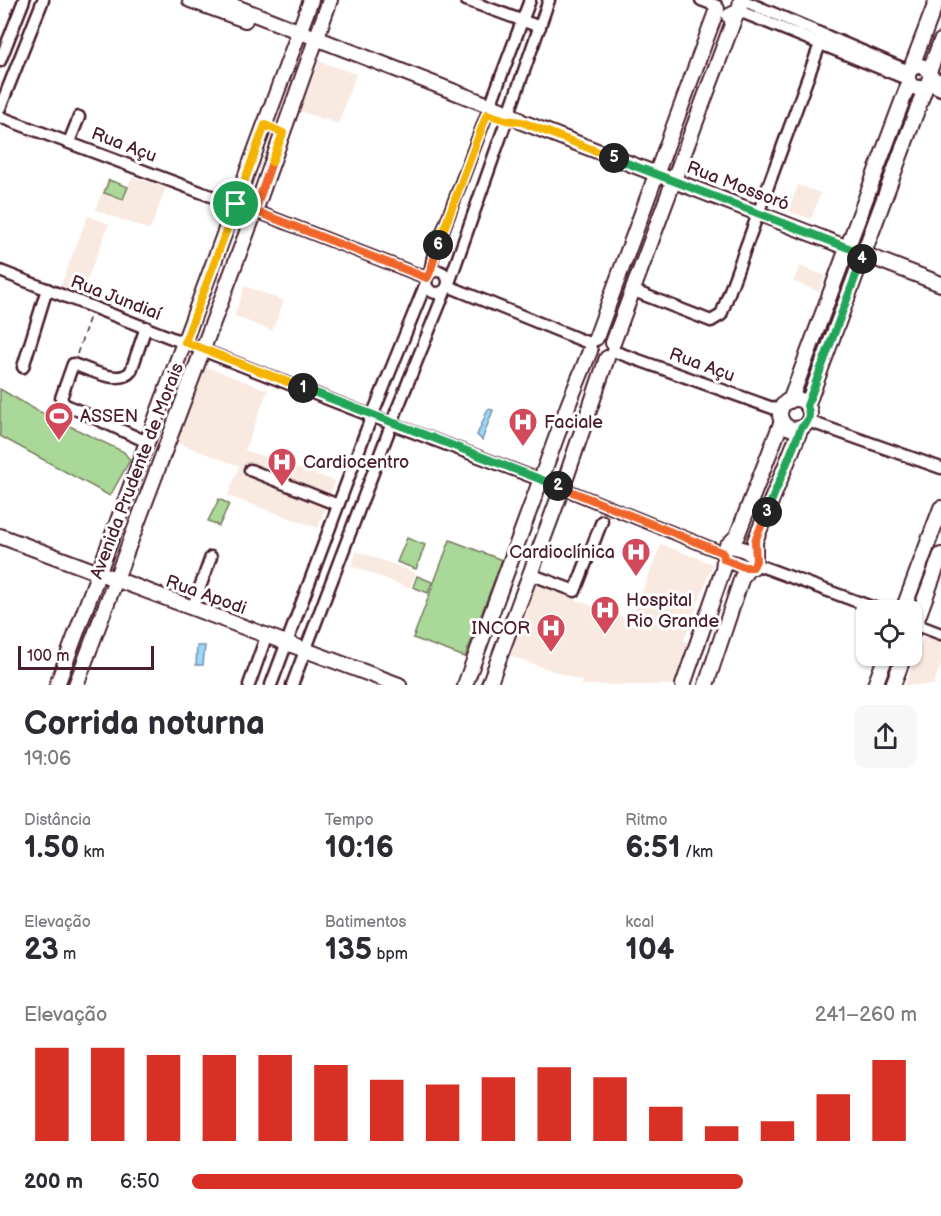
<!DOCTYPE html>
<html lang="pt">
<meta charset="utf-8">
<style>
:root{--surface:#fff;--page:#f7f7f7;--text:#2b2b33;--muted:#7c7c81;--accent:#d93025}
body{margin:0;font-family:"Balsamiq Sans",sans-serif;background:var(--page);color:var(--text);height:100vh;display:flex;flex-direction:column;font-size:22px;white-space:nowrap}
*{box-sizing:border-box;margin:0}
p{font-size:20px;color:var(--muted)}
.icon{flex:none;width:33px;height:33px;fill:none;stroke:currentColor;stroke-width:2;stroke-linecap:round;stroke-linejoin:round}
.map{position:relative;height:685px;overflow:hidden}
.sheet{display:flex;flex-direction:column;background:var(--surface);flex:1}
.sheet>*{flex:none}
.fabs{position:absolute;left:856px;top:600px;display:grid;gap:12px}
.fabs a{display:grid;place-items:center;width:66px;height:66px;border-radius:12px;background:var(--surface);box-shadow:0 2px 4px #0004;font-size:30px}
.scale{position:absolute;left:18px;bottom:15px;width:136px;box-sizing:border-box;padding-left:6px;border:3px solid #4a1f2b;border-top:0;font-size:16px;line-height:21px;white-space:nowrap;color:#4a1f2b;-webkit-text-stroke:4px #fff;paint-order:stroke}
.pin{position:absolute;display:grid;place-items:center;width:51px;height:51px;color:#fff;margin:-26px;border:3px solid #fff;border-radius:50%;box-shadow:0 2px 6px #0007}
.km{position:absolute;width:30px;height:30px;margin:-15px;border-radius:50%;background:#222;color:#fff;font-size:16px;line-height:30px;text-align:center}
.round{display:grid;place-items:center;flex:none;width:63px;height:63px;border-radius:12px;background:var(--page)}
.overview{display:flex;align-items:center;justify-content:space-between;height:102px;padding:0 24px}
h1{font-size:33px;font-weight:600;line-height:45px}
.figures{display:grid;grid-template-columns:repeat(3,1fr);gap:9px;height:102px;padding:6px 24px}
.figures div{display:grid;align-content:center}
.figures b{font-size:30px;font-weight:600}
.figures small{font-size:16px;font-weight:400}
.figures p{font-size:16px}
.chart{height:168px;padding:12px 24px}
.chart p{display:flex;justify-content:space-between}
.chart svg{width:100%;height:108px;margin-top:6px;stroke:var(--accent);stroke-width:6}
ul{padding:0 24px;list-style:none;font-size:20px}
li{display:grid;grid-template-columns:96px 72px 1fr;align-items:center;height:45px}
li i{height:15px;border-radius:8px;background:var(--accent)}
.map>svg:first-child{display:block}
</style>
<div class="map">
<svg width="941" height="685" viewBox="0 0 941 685">
<rect width="100%" height="100%" fill="#fff"/>
<filter id="ink" filterUnits="userSpaceOnUse"><feTurbulence type="fractalNoise" baseFrequency=".0167" numOctaves="2"/><feDisplacementMap in="SourceGraphic" scale="12" xChannelSelector="R" yChannelSelector="G"/><feConvolveMatrix kernelMatrix="1 2 1 2 8 2 1 2 1" color-interpolation-filters="sRGB"/></filter>
<g filter="url(#ink)">
<g fill="#f9eae1">
<path d="M319 61 356 74 338 124 300 111Z"/>
<path d="M133 177 166 188 150 230 95 210 107 180 127 187Z"/>
<path d="M798 185 821 193 811 219 788 211Z"/>
<path d="M88 216 109 224 82 293 60 287Z"/>
<path d="M800 266 825 276 819 292 793 281Z"/>
<path d="M245 286 284 301 272 331 234 316Z"/>
<path d="M204 366 268 390 245 450 335 481 318 528 228 496 239 466 175 442Z"/>
<path d="M661 544 713 564 684 640 689 643 674 685H581L582 681 508 655 534 584 631 620Z"/>
<path d="M357 551 416 573 410 588 351 566Z"/>
<path d="M924 636 941 642V665L933 685H905Z"/>
</g>
<g fill="#a9d898" stroke="#7a7c62" stroke-width="1.5">
<path d="M109 180 128 187 123 199 104 193Z"/>
<path d="M0 389 36 410 124 452 130 460 110 496 0 436Z"/>
<path d="M219 499 229 504 219 526 208 521Z"/>
<path d="M407 538 425 545 416 569 397 562Z"/>
<path d="M450 540 502 560 465 657 413 638Z"/>
<path d="M417 576 432 582 428 593 413 587Z"/>
</g>
<g fill="#99d8fb" stroke="#798ea8" stroke-width="1.5">
<path d="M488 409 493 410 482 440 477 435Z"/>
<path d="M197 646H205L203 665H196Z"/>
</g>
<g fill="none" stroke-linecap="round" stroke-linejoin="round">
<g stroke="#4a1f2b" stroke-width="15">
<g id="minor">
<path d="M466 0 540 27"/>
<path d="M701 0 717 6"/>
<path d="M742 0 909 71"/>
<path d="M739 11 907 79"/>
<path d="M0 61 24 0"/>
<path d="M930 76 941 80"/>
<path d="M928 84 941 90"/>
<path d="M0 108 43 0"/>
<path d="M0 117 235 205"/>
<path d="M69 142 79 117"/>
<path d="M255 211 427 278"/>
<circle cx="437" cy="282" r="11"/>
<path d="M0 271 392 424 562 488 723 553"/>
<path d="M430 273 433 257 530 0"/>
<path d="M449 283 549 0"/>
<path d="M448 286 591 344"/>
<path d="M634 291 711 321 721 315 823 36"/>
<path d="M146 327 131 371C119 386 89 369 73 364L61 398 64 404 147 442"/>
<path d="M613 351 781 411"/>
<path d="M23 367 47 289"/>
<path d="M808 421 941 468"/>
<path d="M250 470 338 505"/>
<path d="M755 564 880 610"/>
<path d="M530 574 575 591 602 521"/>
<path d="M192 609 211 557"/>
<path d="M912 623 941 634"/>
<path d="M249 685 266 637"/>
<path d="M271 685 366 431 426 283"/>
<path d="M292 685 398 407 446 289"/>
</g>
</g>
<g stroke="#4a1f2b" stroke-width="18">
<g id="major">
<path d="M190 0 245 20"/>
<path d="M218 0 509 113 522 122 941 284"/>
<path d="M729 16 739 11 741 0"/>
<circle cx="919" cy="77" r="11"/>
<path d="M911 68 937 0"/>
<path d="M929 72 941 41"/>
<path d="M596 338 717 9"/>
<path d="M613 343 736 14"/>
<circle cx="795" cy="414" r="15"/>
<path d="M790 401 909 83"/>
<path d="M807 406 926 86"/>
<path d="M0 536 399 685"/>
<path d="M727 546 737 536 782 421"/>
<path d="M727 546C739 547 755 550 755 564L753 567H744L724 559 723 553Z"/>
<path d="M755 557V541L801 428"/>
<path d="M903 610 941 508"/>
<path d="M912 633 941 555"/>
<path d="M57 685 311 0"/>
<path d="M76 685 255 211 330 0"/>
<path d="M465 685 569 403 590 351"/>
<path d="M489 685 567 475 607 358"/>
<path d="M683 685 723 570 724 559"/>
<path d="M706 685 742 577 749 568"/>
<path d="M875 685 886 656"/>
<path d="M893 685 904 656"/>
</g>
</g>
<path stroke="#4a1f2b" stroke-width="1.5" stroke-dasharray="6 4.5" stroke-linecap="butt" d="M77 354 90 316"/>
<use href="#minor" stroke="#fff" stroke-width="10"/>
<use href="#major" stroke="#fff" stroke-width="14"/>
</g>
</g>
<g fill="none" stroke-linecap="round" stroke-linejoin="round" filter="url(#ink)">
<g stroke="#fff" stroke-width="12">
<path id="split-1" d="M236 204 185 342 303 388"/>
</g>
<g stroke="#fff" stroke-width="12">
<path id="split-2" d="M303 388 558 486"/>
</g>
<g stroke="#fff" stroke-width="12">
<path id="split-3" d="M558 486 723 553 724 559 744 567H753L756 561 755 541 767 512"/>
</g>
<g stroke="#fff" stroke-width="12">
<path id="split-4" d="M767 512 801 428C809 422 811 415 807 406L862 259"/>
</g>
<g stroke="#fff" stroke-width="12">
<path id="split-5" d="M614 158 864 254 862 259"/>
</g>
<g stroke="#fff" stroke-width="12">
<path id="split-6" d="M438 245 487 114 506 120 522 122 614 158"/>
</g>
<g stroke="#fff" stroke-width="12">
<path id="split-7" d="M272 162 255 211 427 278C433 269 434 255 438 245"/>
</g>
<g stroke="#fff" stroke-width="12">
<path id="split-8" d="M236 204 265 125 283 133 272 162"/>
</g>
<use href="#split-1" stroke="#f5b400" stroke-width="8"/>
<use href="#split-2" stroke="#22a559" stroke-width="8"/>
<use href="#split-3" stroke="#f0652b" stroke-width="8"/>
<use href="#split-4" stroke="#22a559" stroke-width="8"/>
<use href="#split-5" stroke="#22a559" stroke-width="8"/>
<use href="#split-6" stroke="#f5b400" stroke-width="8"/>
<use href="#split-7" stroke="#f0652b" stroke-width="8"/>
<use href="#split-8" stroke="#f5b400" stroke-width="8"/>
</g>
<defs>
<g id="stadium-pin" transform="scale(1.5)"><path d="M0 17L-7.5 6A9.5 9.5 0 1 1 7.5 6Z" fill="#d1495b" stroke="#fff"/><path d="M0-5a6.5 5 0 1 0 0 10a6.5 5 0 1 0 0-10ZM-3.5-1.8h7v3.6h-7Z" fill="#fff"/></g>
<g id="hospital-pin" transform="scale(1.5)"><path d="M0 17L-7.5 6A9.5 9.5 0 1 1 7.5 6Z" fill="#d1495b" stroke="#fff"/><path d="M-5-5h3v3.5h4V-5h3V5h-3V1.5h-4V5h-3Z" fill="#fff"/></g>
</defs>
<g fill-rule="evenodd">
<use href="#stadium-pin" x="59" y="416"/>
<use href="#hospital-pin" x="523" y="422"/>
<use href="#hospital-pin" x="282" y="462"/>
<use href="#hospital-pin" x="636" y="552"/>
<use href="#hospital-pin" x="605" y="610"/>
<use href="#hospital-pin" x="551" y="628"/>
</g>
<g text-anchor="middle" dominant-baseline="central" stroke-width="6" stroke-linejoin="round" paint-order="stroke">
<g font-size="18" fill="#4a1f2b" stroke="#fff">
<text transform="translate(124 145) rotate(21)">Rua Açu</text>
<text transform="translate(738 186) rotate(21)">Rua Mossoró</text>
<text transform="translate(116 298) rotate(21)">Rua Jundiaí</text>
<text transform="translate(702 365) rotate(20)">Rua Açu</text>
<text transform="translate(137 471) rotate(-69)">Avenida Prudente de Morais</text>
<text transform="translate(206 595) rotate(20)">Rua Apodi</text>
</g>
<g font-size="18" fill="#4a1f2b" stroke="#fff" text-anchor="start">
<text x="80" y="416">ASSEN</text>
<text x="544" y="422">Faciale</text>
<text x="303" y="462">Cardiocentro</text>
<text x="615" y="552" text-anchor="end">Cardioclínica</text>
<text x="626" y="600">Hospital<tspan x="626" dy="21">Rio Grande</tspan></text>
<text x="530" y="628" text-anchor="end">INCOR</text>
</g>
</g>
</svg>
<div class="fabs">
<a><svg class="icon" aria-label="locate" viewBox="0 0 24 24"><circle cx="12" cy="12" r="6"/><path d="M12 2v4M12 18v4M2 12h4M18 12h4"/></svg></a>
</div>
<div class="scale">100 m</div>
<div class="pin" style="left:236px;top:204px;background:#1e9e55"><svg class="icon" aria-label="arrive" viewBox="0 0 24 24"><path d="M6 21V4h12l-3 4 3 4H6"/></svg></div>
<b class="km" style="left:303px;top:388px">1</b>
<b class="km" style="left:558px;top:486px">2</b>
<b class="km" style="left:767px;top:512px">3</b>
<b class="km" style="left:862px;top:259px">4</b>
<b class="km" style="left:614px;top:158px">5</b>
<b class="km" style="left:438px;top:245px">6</b>
</div>
<section class="sheet">
<div class="overview"><div><h1>Corrida noturna</h1><p>19:06</p></div><a class="round"><svg class="icon" aria-label="share" viewBox="0 0 24 24"><path d="M12 15V3M7 8l5-5 5 5M5 13v7h14v-7"/></svg></a></div>
<div class="figures">
<div><p>Distância</p><b>1.50<small> km</small></b></div>
<div><p>Tempo</p><b>10:16</b></div>
<div><p>Ritmo</p><b>6:51<small> /km</small></b></div>
</div>
<div class="figures">
<div><p>Elevação</p><b>23<small> m</small></b></div>
<div><p>Batimentos</p><b>135<small> bpm</small></b></div>
<div><p>kcal</p><b>104</b></div>
</div>
<div class="chart"><p><span>Elevação</span>241–260 m</p>
<svg viewBox="0 0 160 44" preserveAspectRatio="none"><path d="M5 44V6M15 44V6M25 44V9M35 44V9M45 44V9M55 44V13M65 44V19M75 44V21M85 44V18M95 44V14M105 44V18M115 44V30M125 44V38M135 44V36M145 44V25M155 44V11"/></svg>
</div>
<ul>
<li><b>200 m</b>6:50<i style="width:76%"></i></li>
</ul>
</section>
